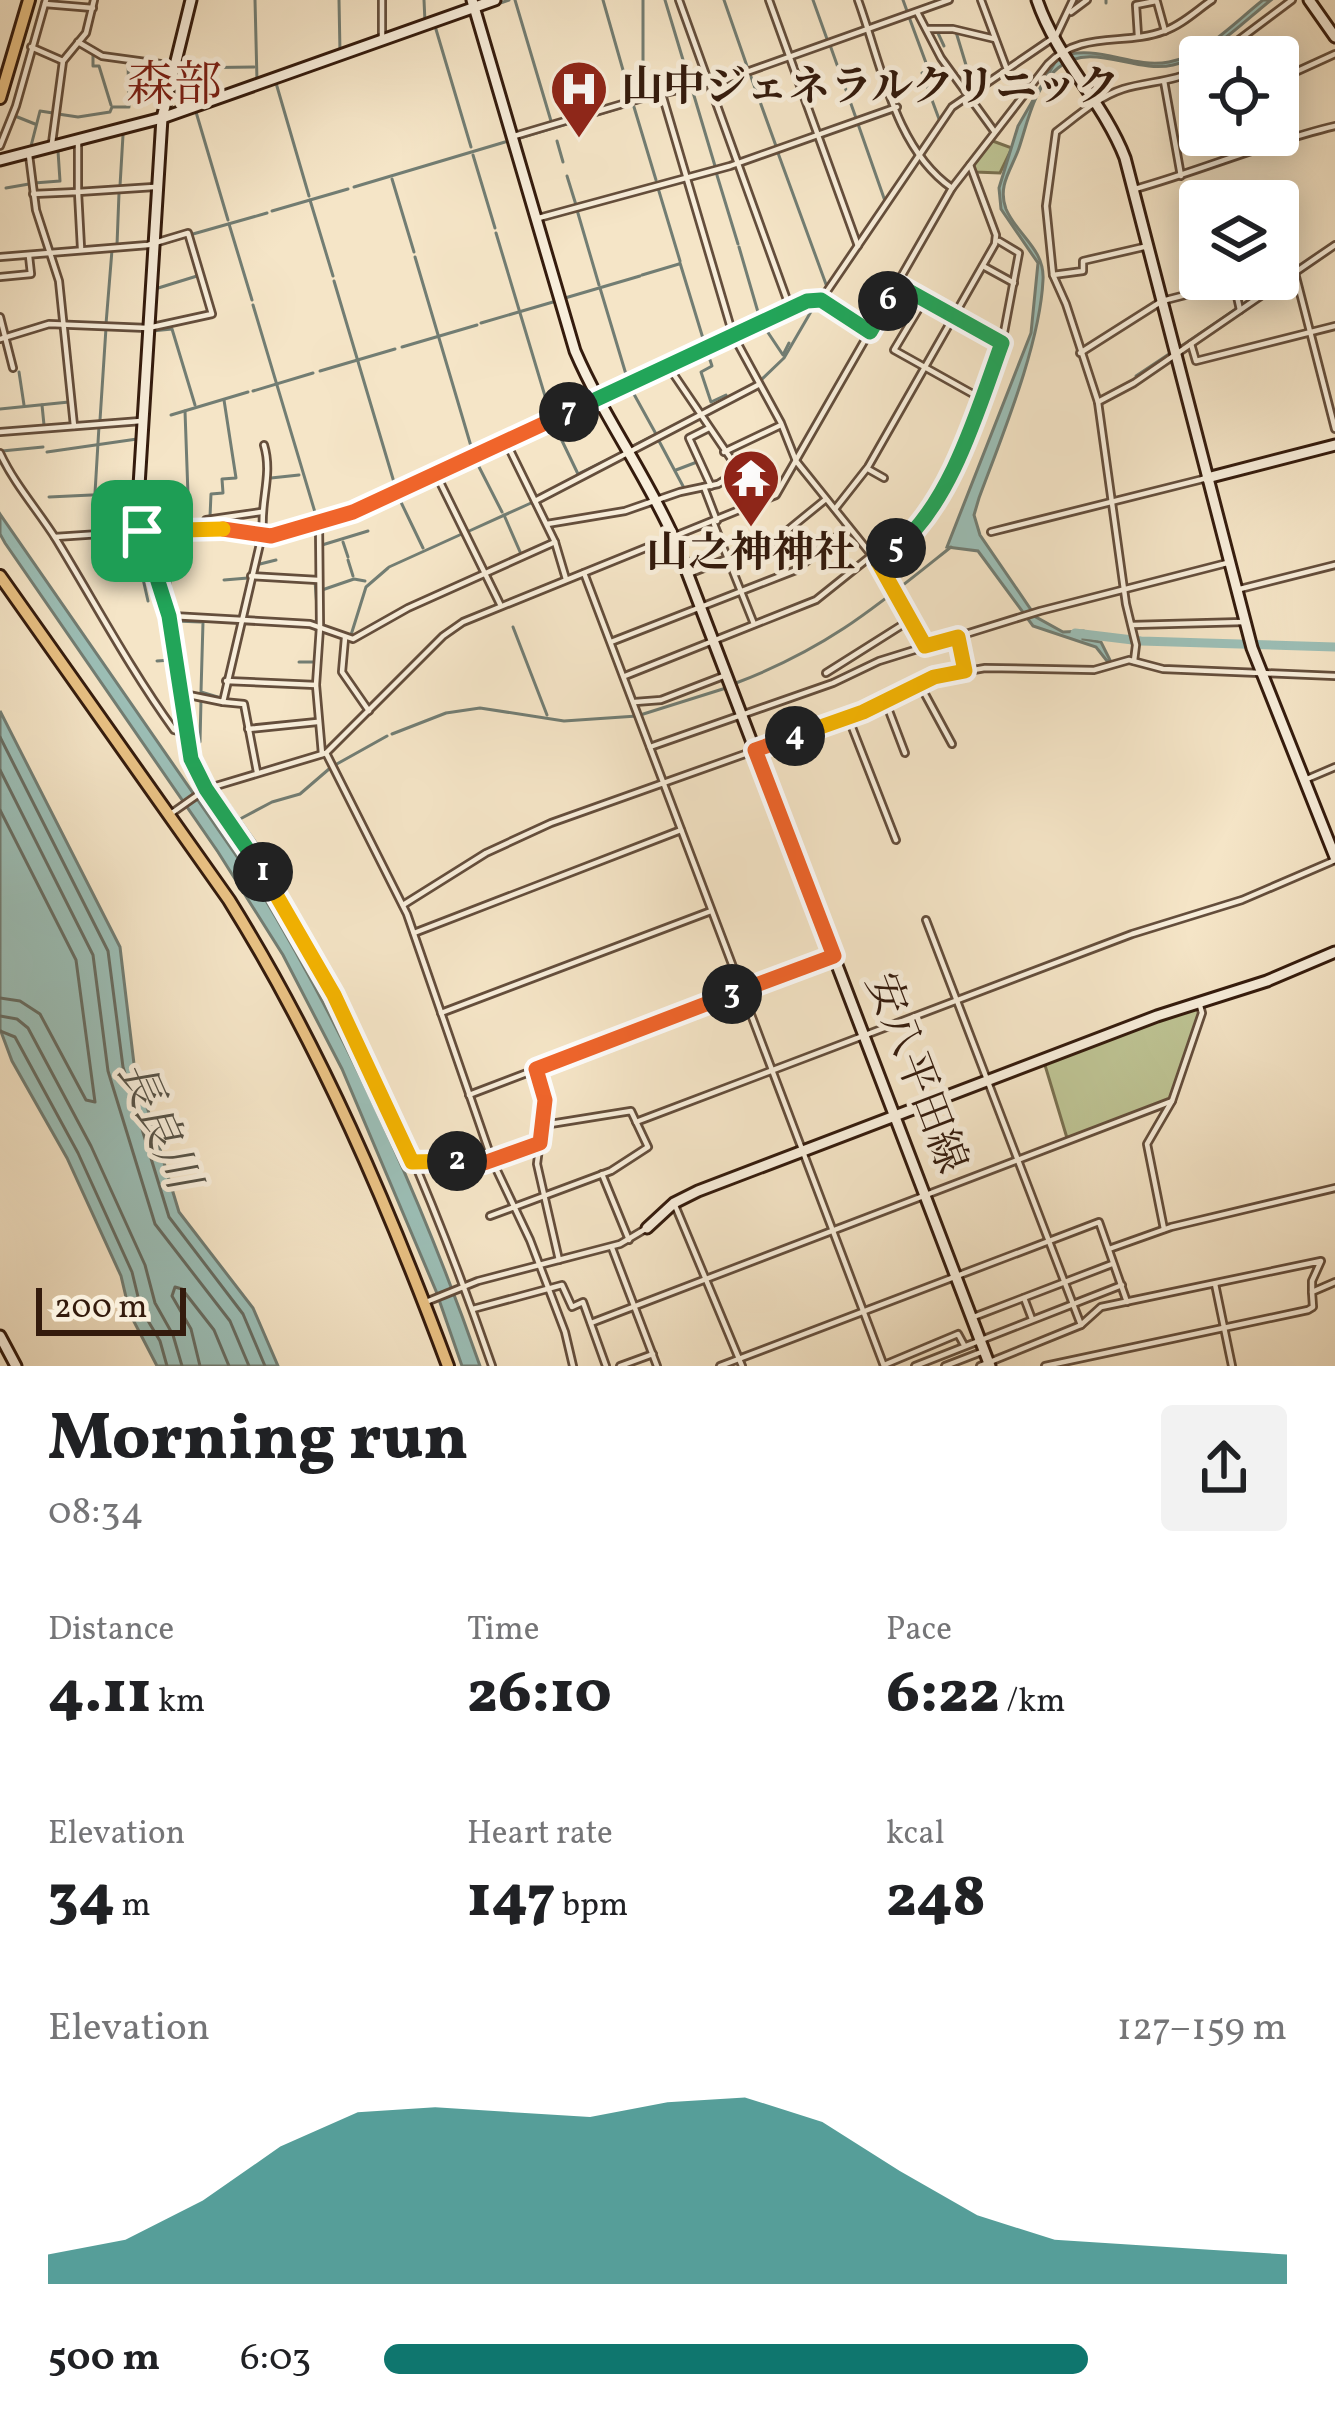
<!DOCTYPE html>
<meta charset="utf-8">
<style>
:root{--surface:#fff;--page:#f2f2f2;--text:#202124;--muted:#757577;--accent:#0f766e}
body{margin:0;font-family:Vollkorn,"Noto Serif JP",serif;background:var(--page);color:var(--text);height:100vh;display:flex;flex-direction:column;font-size:45px;white-space:nowrap}
*{box-sizing:border-box;margin:0}
p{font-size:39px;color:var(--muted)}
.icon{flex:none;width:66px;height:66px;fill:none;stroke:currentColor;stroke-width:2;stroke-linecap:round;stroke-linejoin:round}
.map{position:relative;height:1366px;overflow:hidden}
.details{display:flex;flex-direction:column;background:var(--surface);flex:1}
.details>*{flex:none}
.fabs{position:absolute;left:1179px;top:36px;display:grid;gap:24px}
.fabs a{display:grid;place-items:center;width:120px;height:120px;border-radius:12px;background:var(--surface);box-shadow:0 6px 30px #0003;font-size:60px}
.scale{position:absolute;left:36px;bottom:30px;width:150px;box-sizing:border-box;padding-left:12px;border:6px solid #341b0d;border-top:0;font-size:33px;line-height:42px;white-space:nowrap;color:#341b0d;-webkit-text-stroke:9px #f8eedb;paint-order:stroke}
.pin{position:absolute;display:grid;place-items:center;width:102px;height:102px;color:#fff;margin:-51px;border-radius:24px;box-shadow:0 6px 18px #0006}
.km{position:absolute;width:60px;height:60px;margin:-30px;border-radius:50%;background:#222;color:#fff;font-size:33px;line-height:60px;text-align:center}
.round{display:grid;place-items:center;flex:none;width:126px;height:126px;border-radius:12px;background:var(--page)}
.head{display:flex;align-items:center;justify-content:space-between;height:204px;padding:0 48px}
h1{font-size:66px;font-weight:800;line-height:90px}
.figures{display:grid;grid-template-columns:repeat(3,1fr);gap:18px;height:204px;padding:12px 48px}
.figures div{display:grid;align-content:center}
.figures b{font-size:60px;font-weight:800}
.figures small{font-size:33px;font-weight:400}
.figures p{font-size:33px}
.chart{height:336px;padding:24px 48px}
.chart p{display:flex;justify-content:space-between}
.chart svg{width:100%;height:216px;margin-top:12px;fill:var(--accent);opacity:.7}
ul{padding:0 48px;list-style:none;font-size:39px}
li{display:grid;grid-template-columns:192px 144px 1fr;align-items:center;height:90px}
li i{height:30px;border-radius:15px;background:var(--accent)}
.map>svg:first-child{display:block}
</style>
<div class="map">
<svg width="1335" height="1366" viewBox="0 0 1335 1366">
<rect width="100%" height="100%" fill="#f5e5c7"/>
<filter id="stains"><feTurbulence type="fractalNoise" baseFrequency=".00167" numOctaves="4"/><feColorMatrix values="0 0 0 0 .2 0 0 0 0 .09 0 0 0 0 .02 0 0 0 .5 -.17"/></filter>
<radialGradient id="worn" r=".72"><stop offset=".6" stop-color="#630" stop-opacity="0"/><stop offset="1" stop-color="#630" stop-opacity=".3"/></radialGradient>
<g fill="#bec494" stroke="#797050" stroke-width="3">
<path d="M990 140 1012 148 1000 173 975 172 972 167Z"/>
<path d="M1198 1007 1200 1013 1169 1101 1067 1138 1044 1062 1183 1009Z"/>
</g>
<g fill="#9cbfb7" stroke="#727d73" stroke-width="3">
<path d="M1263 0H1271C1242 23 1210 57 1173 65 1134 74 1092 40 1058 68 1034 87 1028 121 1019 148 1012 169 997 185 1006 209 1017 235 1045 249 1043 280 1040 345 1002 436 979 498L974 515 980 535 1036 617 1063 632 1083 631V639L1101 642 1110 660 1107 661 1096 647 1033 626 978 551 947 547 1031 333 1038 263 1001 209 999 188 1018 126 1058 57C1099 43 1130 69 1169 62 1204 56 1236 21 1263 0Z"/>
<path d="M0 514 258 887C349 1038 422 1200 480 1366H462L436 1291 342 1069 283 955 218 852 5 543 0 534Z"/>
<path d="M0 711 120 947 134 1064 179 1212 253 1308 278 1366H157L130 1314 121 1276 67 1158 12 1061 0 1029Z"/>
</g>
<g fill="none" stroke-linecap="round" stroke-linejoin="round">
<g stroke="#686d62" stroke-width="3">
<path d="M0 737 108 951 123 1067 169 1217 243 1314 265 1366"/>
<path d="M0 770 93 955 108 1071 155 1224 230 1321 249 1366"/>
<path d="M0 810 76 960 95 1102 86 1100 40 1014 20 1001 0 998"/>
<path d="M0 1016 17 1019 28 1028 91 1146 145 1265 155 1303 173 1335 182 1366"/>
<path d="M0 1031 15 1037 78 1153 132 1272 141 1309 160 1341 167 1366"/>
<path d="M200 1366 191 1329 172 1296 175 1287 182 1289 214 1330 229 1366"/>
</g>
<g stroke="#727d73" stroke-width="3">
<path d="M255 0 257 81"/>
<path d="M339 0 340 52"/>
<path d="M424 0 425 22"/>
<path d="M515 0 551 121"/>
<path d="M603 0 631 98"/>
<path d="M665 0 690 83"/>
<path d="M724 0 748 69"/>
<path d="M813 0 827 39"/>
<path d="M903 0 907 11"/>
<path d="M1106 0V3"/>
<path d="M483 9 509 0"/>
<path d="M909 17 929 71 922 73 939 119"/>
<path d="M435 26 471 147"/>
<path d="M937 31 944 46"/>
<path d="M956 32 966 65"/>
<path d="M398 39 468 15"/>
<path d="M830 45 856 118"/>
<path d="M93 55V66H99L111 105"/>
<path d="M128 57 165 62"/>
<path d="M179 68 254 67"/>
<path d="M318 68 393 41"/>
<path d="M750 74 776 146"/>
<path d="M276 83 309 196"/>
<path d="M692 89 715 166"/>
<path d="M252 91 312 70"/>
<path d="M634 107 656 180"/>
<path d="M196 112 228 220"/>
<path d="M58 114 78 117 110 112 112 107H129L128 62 170 69"/>
<path d="M15 116 35 124"/>
<path d="M858 124 885 201"/>
<path d="M165 126 167 121 232 98"/>
<path d="M520 138 643 101V0"/>
<path d="M557 141 563 162"/>
<path d="M82 144 125 132"/>
<path d="M31 146 40 111 53 113"/>
<path d="M778 153 827 287"/>
<path d="M473 155 495 228"/>
<path d="M716 172 738 244"/>
<path d="M567 176 576 205"/>
<path d="M392 179 414 252"/>
<path d="M34 183 60 181 58 151 74 146"/>
<path d="M120 186 123 135"/>
<path d="M354 187 505 142"/>
<path d="M6 188 29 184"/>
<path d="M658 188 680 261"/>
<path d="M310 200 333 276"/>
<path d="M577 210 599 285"/>
<path d="M272 211 348 189"/>
<path d="M229 224 252 300"/>
<path d="M496 233 551 416"/>
<path d="M193 234 267 213"/>
<path d="M859 240 894 188"/>
<path d="M117 245 119 193"/>
<path d="M158 245 185 237"/>
<path d="M739 247 760 319"/>
<path d="M112 250 106 324 142 325"/>
<path d="M415 257 473 453"/>
<path d="M680 263 705 345"/>
<path d="M642 275 679 264"/>
<path d="M334 281 396 489"/>
<path d="M600 288 628 381"/>
<path d="M155 289 197 276"/>
<path d="M63 295 66 322 106 324"/>
<path d="M821 295 854 247"/>
<path d="M565 298 640 276"/>
<path d="M253 305 317 519"/>
<path d="M481 323 553 302"/>
<path d="M66 327 71 368"/>
<path d="M750 330 763 325 783 355 789 343"/>
<path d="M152 331 172 329 195 405"/>
<path d="M737 337 747 332"/>
<path d="M402 347 477 325"/>
<path d="M1177 349 1335 242"/>
<path d="M707 351 712 366 701 372 711 402 726 395"/>
<path d="M320 371 395 349"/>
<path d="M19 372 24 405"/>
<path d="M1136 376 1169 354"/>
<path d="M760 381 784 358 816 303"/>
<path d="M630 387 656 434 633 446"/>
<path d="M253 391 313 373"/>
<path d="M42 405 44 425"/>
<path d="M0 409 69 402 66 369"/>
<path d="M185 411 189 523"/>
<path d="M703 411 747 388"/>
<path d="M171 415 248 392"/>
<path d="M100 420 106 328"/>
<path d="M553 422 578 474 621 453"/>
<path d="M656 435 697 414"/>
<path d="M659 441 684 488 669 493"/>
<path d="M2 451 43 447"/>
<path d="M47 452 137 439"/>
<path d="M475 459 502 512"/>
<path d="M676 470 697 462"/>
<path d="M271 478 299 475"/>
<path d="M95 493 99 426"/>
<path d="M398 496 423 548"/>
<path d="M49 497 134 493"/>
<path d="M210 517 211 494 223 493 222 479 236 478 224 400"/>
<path d="M316 528 317 576"/>
<path d="M190 530 202 531"/>
<path d="M467 532 531 503"/>
<path d="M149 535 181 531"/>
<path d="M140 538 127 541 134 572 141 570 148 601"/>
<path d="M343 542 348 557"/>
<path d="M322 545 368 531"/>
<path d="M348 560 353 576"/>
<path d="M256 565 276 560"/>
<path d="M389 567 464 533"/>
<path d="M487 570 521 554 504 515"/>
<path d="M224 580 248 578"/>
<path d="M322 590 354 579 365 581"/>
<path d="M169 604 172 535"/>
<path d="M175 621 201 622"/>
<path d="M203 622 201 692 221 698"/>
<path d="M312 623 318 621 315 581"/>
<path d="M513 627 547 715"/>
<path d="M351 635 366 587 388 568"/>
<path d="M157 661 171 660"/>
<path d="M299 662H315"/>
<path d="M736 683C828 648 876 607 951 547"/>
<path d="M392 734 446 713 480 708 564 721 637 716 726 688"/>
<path d="M191 739 197 758"/>
<path d="M200 742 201 700"/>
<path d="M335 765 387 736"/>
<path d="M225 799 266 857"/>
<path d="M240 819 272 802 300 794 329 769"/>
</g>
<path stroke="#9cbfb7" stroke-width="9" d="M1075 633 1141 641 1335 647"/>
<g stroke="#644e3c" stroke-width="10">
<g id="street">
<path d="M382 0V40"/>
<path d="M679 0 790 308"/>
<path d="M769 0 858 246"/>
<path d="M858 0C881 63 895 149 952 188"/>
<path d="M981 0 1006 67"/>
<path d="M1157 2 1165 31"/>
<path d="M45 4 93 8"/>
<path d="M917 12 941 58 994 131"/>
<path d="M1071 12 1087 0"/>
<path d="M927 29H953L995 39"/>
<path d="M1138 36 1136 5 1156 1"/>
<path d="M78 42 102 56 175 66"/>
<path d="M31 47 63 61"/>
<path d="M1216 57 1292 0"/>
<path d="M1278 80 1335 54"/>
<path d="M1164 81 1181 176"/>
<path d="M662 94 733 335 781 423 796 461 878 563 925 647"/>
<path d="M1278 125 1284 138"/>
<path d="M511 137 646 97 727 79 949 0"/>
<path d="M78 142V192L154 187"/>
<path d="M52 143 63 61 86 33 94 0"/>
<path d="M0 146 16 106 46 0"/>
<path d="M29 155 36 210 59 281 74 426"/>
<path d="M1135 189C1203 170 1267 142 1335 126"/>
<path d="M33 194 78 192 81 248"/>
<path d="M535 219 730 166 897 107"/>
<path d="M0 257 148 245 188 233 212 314 148 328 49 324 0 339"/>
<path d="M983 266 1014 283"/>
<path d="M1295 273 1335 429"/>
<path d="M1053 275 1083 271V261L1148 246"/>
<path d="M0 277 31 274 29 256"/>
<path d="M1234 283 1240 310"/>
<path d="M898 285 1002 343"/>
<path d="M821 300 952 107 1056 36 1073 0"/>
<path d="M924 300 894 350 980 398"/>
<path d="M0 317 13 368"/>
<path d="M1191 344 1196 361 1335 326"/>
<path d="M1080 353 1162 301 1248 279"/>
<path d="M668 366 761 503"/>
<path d="M1098 402 1134 383 1335 245"/>
<path d="M709 428 689 438 711 486"/>
<path d="M0 432 141 421"/>
<path d="M506 442 555 542 566 579"/>
<path d="M724 452 781 425"/>
<path d="M0 453C15 485 37 509 56 539 95 603 130 669 174 730L185 733"/>
<path d="M868 469 884 478"/>
<path d="M436 474 500 604"/>
<path d="M704 487 717 521"/>
<path d="M535 501 758 385"/>
<path d="M835 509 868 467 995 244 996 235 970 165"/>
<path d="M319 523 320 627 316 685 322 754"/>
<path d="M547 524 625 511 680 492 718 484 739 471"/>
<path d="M714 524 754 624"/>
<path d="M205 525 206 520 261 512"/>
<path d="M991 532 1207 478"/>
<path d="M55 537 205 527 261 537 353 512 807 301 821 300 870 332"/>
<path d="M878 563 915 532 960 454 1002 343 1019 253 999 241"/>
<path d="M584 573 884 1366"/>
<path d="M691 573 777 539 826 499"/>
<path d="M251 576 318 580"/>
<path d="M1236 590 1335 565"/>
<path d="M172 616 310 624 353 639 408 608 555 542"/>
<path d="M1132 625 1244 622"/>
<path d="M958 636 965 671"/>
<path d="M345 638 342 672 369 711"/>
<path d="M611 642 796 570 847 528"/>
<path d="M1134 661 1136 645 1126 604 1098 402 1066 304 1053 275 1046 206 1056 132C1076 117 1098 97 1123 89 1149 81 1176 82 1200 68"/>
<path d="M826 673 910 620"/>
<path d="M625 676 816 600 871 556"/>
<path d="M226 681 316 685"/>
<path d="M920 685 952 744"/>
<path d="M179 693 223 702 263 531C260 501 273 475 264 445"/>
<path d="M223 702 244 704 257 772"/>
<path d="M635 702 661 700 726 675"/>
<path d="M886 703 905 753"/>
<path d="M848 717 896 840"/>
<path d="M248 729 317 722"/>
<path d="M650 747 833 683 879 661 1040 611 1227 563"/>
<path d="M326 753 407 914 492 1160 530 1240 565 1332 573 1366"/>
<path d="M1307 779 1335 767"/>
<path d="M206 789C239 837 274 884 303 935 380 1071 441 1218 492 1366"/>
<path d="M169 815 206 789 326 753 443 636 463 622 776 495 952 188 1048 64C1081 30 1125 46 1164 31 1182 25 1197 10 1212 0"/>
<path d="M403 905 486 853 551 823 863 712 945 675 985 668 1094 670 1129 660 1163 669 1335 676"/>
<path d="M926 920 1081 1325"/>
<path d="M414 933 681 830"/>
<path d="M441 1013 711 911"/>
<path d="M536 1069 545 1100 537 1164 559 1260"/>
<path d="M469 1095 834 956"/>
<path d="M636 1122 1132 934 1242 900 1335 860"/>
<path d="M412 1162 484 1163 540 1143"/>
<path d="M602 1174 629 1240"/>
<path d="M674 1203 742 1366"/>
<path d="M490 1216 611 1171 648 1147 631 1111 544 1125"/>
<path d="M1164 1229 1147 1144 1172 1101"/>
<path d="M612 1248 657 1366"/>
<path d="M1109 1249 1171 1227 1335 1188"/>
<path d="M1215 1284 1232 1366"/>
<path d="M1024 1298 1032 1319"/>
<path d="M426 1302 478 1281 620 1244 647 1228"/>
<path d="M473 1309 562 1285 572 1307 583 1302 606 1366"/>
<path d="M971 1318 1112 1264"/>
<path d="M591 1323 1172 1101 1202 1013 1199 1002"/>
<path d="M884 1365 958 1334 964 1345"/>
<path d="M620 1366 653 1354"/>
<path d="M720 1366 1099 1222 1127 1302"/>
<path d="M915 1366 1122 1285"/>
<path d="M945 1366 984 1351"/>
<path d="M980 1366 1081 1325 1101 1307 1321 1261 1312 1281V1292"/>
<path d="M1045 1366 1308 1310 1313 1307 1312 1292 1335 1282"/>
</g>
</g>
<g stroke="#341b0d" stroke-width="15">
<g id="secondary">
<path d="M191 0 162 118 139 486 146 549 169 616 188 750 209 788"/>
<path d="M472 0 575 351C603 416 645 473 674 538L990 1366"/>
<path d="M1037 0C1057 59 1103 101 1125 158L1252 648 1335 857"/>
<path d="M1309 0 1335 37"/>
<path d="M0 160 162 118 495 0"/>
<path d="M1207 478 1335 445"/>
<path d="M647 1228 674 1203 698 1191 1157 1016 1267 981 1335 952"/>
<path d="M0 1336 16 1366"/>
</g>
</g>
<g stroke="#341b0d" stroke-width="16">
<g id="primary">
<path d="M0 98 29 0"/>
<path d="M0 576 229 900C320 1046 388 1205 448 1366"/>
</g>
</g>
<use href="#street" stroke="#f8eedb" stroke-width="4.5"/>
<use href="#secondary" stroke="#f8eedb" stroke-width="9"/>
<use href="#primary" stroke="#eac284" stroke-width="10"/>
</g>
<g fill="none" stroke-linecap="round" stroke-linejoin="round">
<g stroke="#fff" stroke-width="24">
<path id="split-1" d="M142 531 169 616 191 759 206 789 263 872"/>
</g>
<g stroke="#fff" stroke-width="24">
<path id="split-2" d="M263 872 334 995 412 1162 457 1161"/>
</g>
<g stroke="#fff" stroke-width="24">
<path id="split-3" d="M457 1161 484 1163 540 1143 545 1100 536 1069 732 994"/>
</g>
<g stroke="#fff" stroke-width="24">
<path id="split-4" d="M732 994 834 956 755 750 795 736"/>
</g>
<g stroke="#fff" stroke-width="24">
<path id="split-5" d="M795 736 863 712 934 677 965 671 958 637 925 646 878 562 896 548"/>
</g>
<g stroke="#fff" stroke-width="24">
<path id="split-6" d="M888 301 898 285 1002 343C978 409 951 504 896 548"/>
</g>
<g stroke="#fff" stroke-width="24">
<path id="split-7" d="M569 412 807 301 821 300 870 332 888 301"/>
</g>
<g stroke="#fff" stroke-width="24">
<path id="split-8" d="M223 529 271 536 353 512 569 412"/>
</g>
<g stroke="#fff" stroke-width="24">
<path id="split-9" d="M142 531 223 529"/>
</g>
<use href="#split-1" stroke="#22a559" stroke-width="15"/>
<use href="#split-2" stroke="#f5b400" stroke-width="15"/>
<use href="#split-3" stroke="#f0652b" stroke-width="15"/>
<use href="#split-4" stroke="#f0652b" stroke-width="15"/>
<use href="#split-5" stroke="#f5b400" stroke-width="15"/>
<use href="#split-6" stroke="#22a559" stroke-width="15"/>
<use href="#split-7" stroke="#22a559" stroke-width="15"/>
<use href="#split-8" stroke="#f0652b" stroke-width="15"/>
<use href="#split-9" stroke="#f5b400" stroke-width="15"/>
</g>
<defs>
<g id="hospital-pin" transform="scale(3)"><path d="M0 17L-7.5 6A9.5 9.5 0 1 1 7.5 6Z" fill="#8f2418" stroke="#f8eedb"/><path d="M-5-5h3v3.5h4V-5h3V5h-3V1.5h-4V5h-3Z" fill="#fff"/></g>
<g id="temple-pin" transform="scale(3)"><path d="M0 17L-7.5 6A9.5 9.5 0 1 1 7.5 6Z" fill="#8f2418" stroke="#f8eedb"/><path d="M0-6L5-2H3V0L6.5 2.5H4V6H1.5V3h-3V6H-4V2.5H-6.5L-3 0V-2H-5Z" fill="#fff"/></g>
</defs>
<g fill-rule="evenodd">
<use href="#hospital-pin" x="579" y="89"/>
<use href="#temple-pin" x="751" y="478"/>
</g>
<g text-anchor="middle" dominant-baseline="central" stroke-width="10" stroke-linejoin="round" paint-order="stroke">
<g font-size="42" font-weight="bold" fill="#341b0d" stroke="#f8eedb" text-anchor="start">
<text x="621" y="89">山中ジェネラルクリニック</text>
<text x="751" y="555" text-anchor="middle">山之神神社</text>
</g>
<g font-size="42" fill="#341b0d" stroke="#f8eedb">
<text transform="translate(914 1074) rotate(69)">安八平田線</text>
</g>
<g font-size="45" font-style="italic" fill="#585448" stroke="#f8eedb">
<text transform="translate(156 1126) rotate(66)">長良川</text>
</g>
<g font-size="48" fill="#7a1f14" stroke="#f8eedb">
<text x="174" y="87">森部</text>
</g>
</g>
<rect width="100%" height="100%" filter="url(#stains)"/>
<rect width="100%" height="100%" fill="url(#worn)"/>
</svg>
<div class="fabs">
<a><svg class="icon" aria-label="locate" viewBox="0 0 24 24"><circle cx="12" cy="12" r="6"/><path d="M12 2v4M12 18v4M2 12h4M18 12h4"/></svg></a>
<a><svg class="icon" aria-label="layers" viewBox="0 0 24 24"><path d="M12 4l9 5-9 5-9-5zM3 14l9 5 9-5"/></svg></a>
</div>
<div class="scale">200 m</div>
<div class="pin" style="left:142px;top:531px;background:#1e9e55"><svg class="icon" aria-label="arrive" viewBox="0 0 24 24"><path d="M6 21V4h12l-3 4 3 4H6"/></svg></div>
<b class="km" style="left:263px;top:872px">1</b>
<b class="km" style="left:457px;top:1161px">2</b>
<b class="km" style="left:732px;top:994px">3</b>
<b class="km" style="left:795px;top:736px">4</b>
<b class="km" style="left:896px;top:548px">5</b>
<b class="km" style="left:888px;top:301px">6</b>
<b class="km" style="left:569px;top:412px">7</b>
</div>
<section class="details">
<div class="head"><div><h1>Morning run</h1><p>08:34</p></div><a class="round"><svg class="icon" aria-label="share" viewBox="0 0 24 24"><path d="M12 15V3M7 8l5-5 5 5M5 13v7h14v-7"/></svg></a></div>
<div class="figures">
<div><p>Distance</p><b>4.11<small> km</small></b></div>
<div><p>Time</p><b>26:10</b></div>
<div><p>Pace</p><b>6:22<small> /km</small></b></div>
</div>
<div class="figures">
<div><p>Elevation</p><b>34<small> m</small></b></div>
<div><p>Heart rate</p><b>147<small> bpm</small></b></div>
<div><p>kcal</p><b>248</b></div>
</div>
<div class="chart"><p><span>Elevation</span>127–159 m</p>
<svg viewBox="0 0 160 44" preserveAspectRatio="none"><path d="M0 44V38L10 35L20 27L30 16L40 9L50 8L60 9L70 10L80 7L90 6L100 11L110 21L120 30L130 35L140 36L150 37L160 38V44z"/></svg>
</div>
<ul>
<li><b>500 m</b>6:03<i style="width:78%"></i></li>
</ul>
</section>
